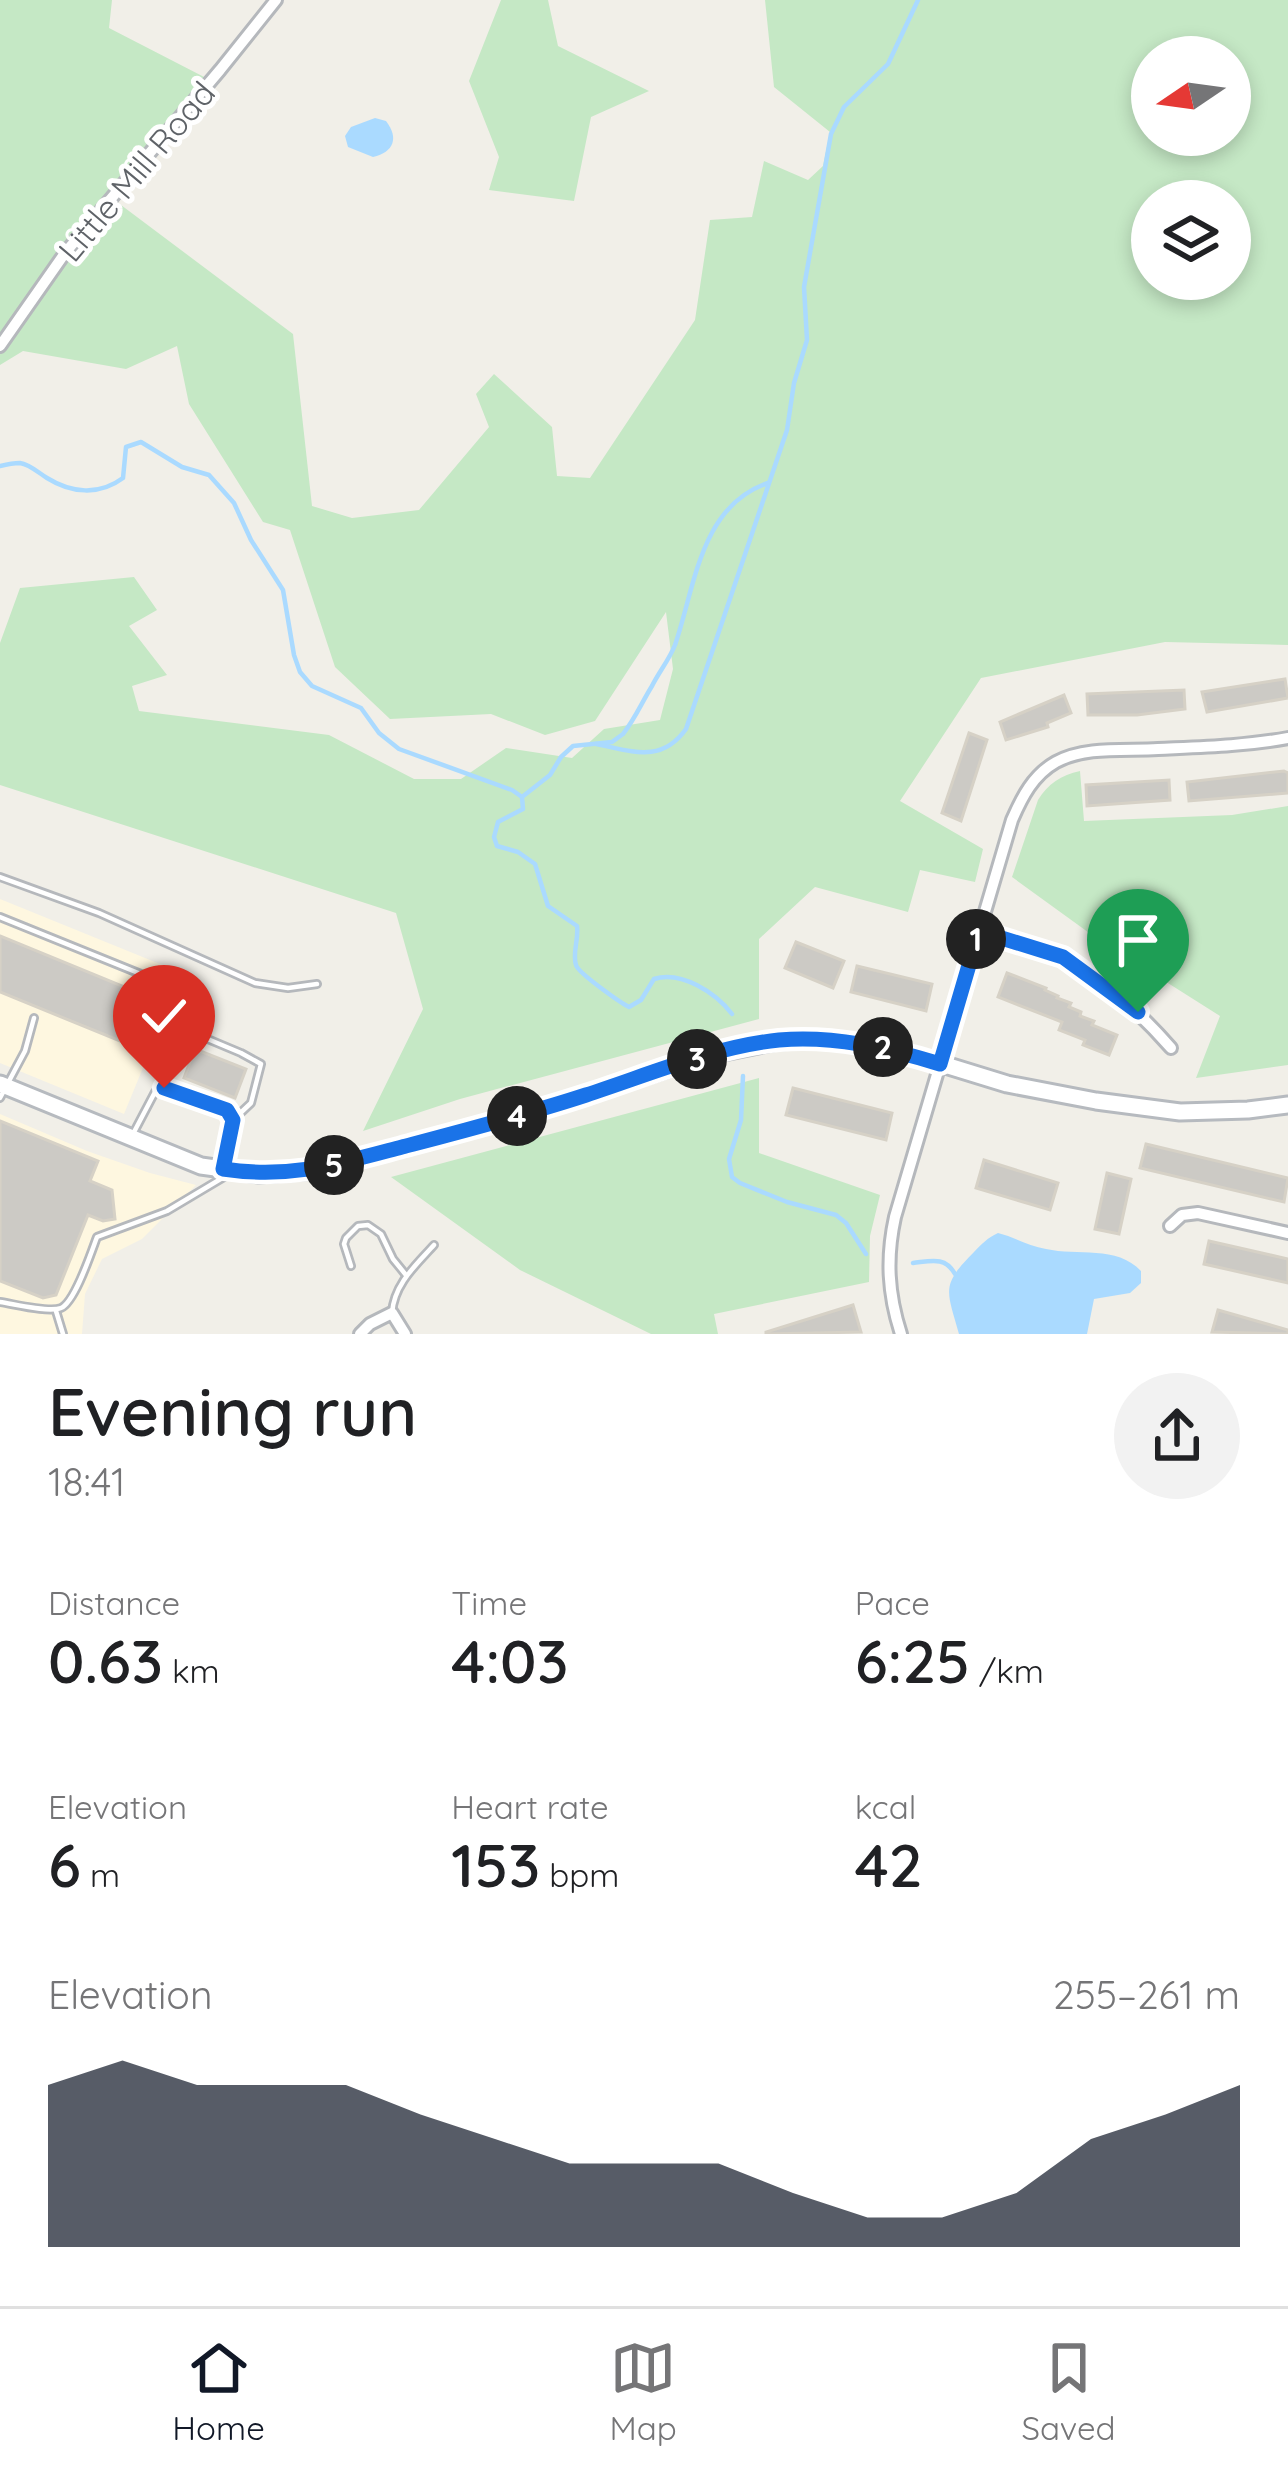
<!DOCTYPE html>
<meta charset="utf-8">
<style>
:root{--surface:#fff;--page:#f2f2f2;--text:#202124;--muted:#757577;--line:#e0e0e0;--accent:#111827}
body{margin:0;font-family:Quicksand,sans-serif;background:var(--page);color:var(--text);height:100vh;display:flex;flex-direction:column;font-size:45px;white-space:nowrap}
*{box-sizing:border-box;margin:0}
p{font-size:39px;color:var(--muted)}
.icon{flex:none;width:66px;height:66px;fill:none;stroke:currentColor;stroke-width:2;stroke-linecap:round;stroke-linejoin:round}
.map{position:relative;height:1334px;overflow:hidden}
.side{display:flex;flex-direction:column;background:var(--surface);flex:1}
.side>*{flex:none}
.needle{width:78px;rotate:257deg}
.buttons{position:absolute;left:1131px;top:36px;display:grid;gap:24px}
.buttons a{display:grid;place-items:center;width:120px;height:120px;border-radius:50%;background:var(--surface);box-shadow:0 6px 18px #0003;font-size:60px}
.pin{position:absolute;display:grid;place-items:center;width:102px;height:102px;color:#fff;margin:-123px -51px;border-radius:50% 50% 50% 0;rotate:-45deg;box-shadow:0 0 12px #0007}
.pin .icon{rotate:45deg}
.km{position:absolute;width:60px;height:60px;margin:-30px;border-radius:50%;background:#222;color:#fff;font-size:33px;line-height:60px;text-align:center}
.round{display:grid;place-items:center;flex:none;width:126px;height:126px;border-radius:63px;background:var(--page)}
.headline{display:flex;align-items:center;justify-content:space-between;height:204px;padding:0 48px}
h1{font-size:66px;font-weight:600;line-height:90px}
.stats{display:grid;grid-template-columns:repeat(3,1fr);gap:18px;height:204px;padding:12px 48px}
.stats div{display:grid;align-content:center}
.stats b{font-size:60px;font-weight:600}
.stats small{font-size:33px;font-weight:400}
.stats p{font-size:33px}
.chart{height:336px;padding:24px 48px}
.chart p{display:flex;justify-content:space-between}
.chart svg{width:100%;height:216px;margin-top:12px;fill:var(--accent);opacity:.7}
.tab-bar{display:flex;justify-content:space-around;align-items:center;height:168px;border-top:3px solid var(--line);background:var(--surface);font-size:33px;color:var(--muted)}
.tab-bar a{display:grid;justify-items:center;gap:6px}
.tab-bar .on{color:var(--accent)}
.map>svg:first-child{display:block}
</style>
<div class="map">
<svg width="1288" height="1334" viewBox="0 0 1288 1334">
<rect width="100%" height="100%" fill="#f1efe8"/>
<g fill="#fef7e0">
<path d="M0 899 182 973 124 1114 0 1063Z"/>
<path d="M0 1114 87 1151 150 1173 196 1185 142 1239 102 1259 85 1294 82 1334H0Z"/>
</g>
<g fill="#c5e8c5" fill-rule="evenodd">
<path d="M0 0H112L109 28 208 79 113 199 293 334 312 506 352 518 419 510 489 427 476 394 494 374 552 427 557 476 590 478 695 320 710 220 752 217 764 161 808 180 823 166 830 132 774 87 765 0H1288V645L1165 642 981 678 900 801 983 849 975 882 920 870 908 912 815 887 759 939V1019L460 1099 363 1131 423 1009 396 913 0 785V643L20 588 134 577 157 610 129 626 167 675 132 686 139 711 329 735 414 779H461L506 748 572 758 604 729 660 720 673 669 666 612 595 721 545 735 491 714 390 719 335 667 290 530 263 522 189 404 177 346 126 369 23 351 0 365ZM1152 57H1230V135H1152ZM1152 201H1230V279H1152Z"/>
<path d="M501 0H548L558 46 649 91 591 117 574 201 489 190 499 157 469 81Z"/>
<path d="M1080 771 1084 821 1232 815 1288 806V1065L1196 1078 1220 1016 1092 935 1012 877 1038 800C1048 784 1061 775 1080 771Z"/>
<path d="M759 1078V1153L880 1195 870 1236 869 1282 714 1314 718 1334H651L520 1270 391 1177Z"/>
</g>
<g fill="#aadaff">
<path d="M375 118 386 121C399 138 394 152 373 157L348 147 345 136 351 127Z"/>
<path d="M998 1233C1014 1237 1029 1246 1046 1249 1077 1256 1117 1245 1141 1271V1283L1130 1293 1094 1299 1087 1334H959C947 1290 940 1286 974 1252 982 1244 987 1238 998 1233Z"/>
</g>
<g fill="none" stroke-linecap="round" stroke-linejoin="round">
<g stroke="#aadaff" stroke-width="4.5">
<path d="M0 466C4 465 16 463 20 463 29 464 39 473 47 478 71 493 99 496 123 478L126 447 141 442 182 467 209 475 234 503 251 540 283 590 294 655 300 672 312 686 361 708 379 733 399 749 512 790 522 797"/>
<path d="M596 744C632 751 661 764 686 729L787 430 794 383 807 340 804 287 831 134 844 107 888 64 918 0"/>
<path d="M732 1014C716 993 681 970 654 979L641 1000 629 1007C621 1003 578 973 576 965 572 953 579 939 577 926L548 906 535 864 518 852 497 846 494 837 498 822 523 809 522 797 550 775 561 757 573 746 612 742 623 734C635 719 642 702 652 686 659 672 669 660 675 645 695 587 700 506 768 483"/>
<path d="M743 1076 741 1120 729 1159 732 1177 740 1183 787 1202 836 1215 846 1223 866 1254"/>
<path d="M913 1263C931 1261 945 1256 955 1274"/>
</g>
</g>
<g fill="#cccac5" stroke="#d6d1c6" stroke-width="3">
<path d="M1285 679 1288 698 1207 712 1202 692Z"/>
<path d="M1184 690 1185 709 1137 715H1088L1087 694Z"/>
<path d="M1064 695 1071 713 1047 723 1048 727 1006 740 1000 722Z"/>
<path d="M969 733 987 740 961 821 942 813Z"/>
<path d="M1284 771 1288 773V793L1189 801 1187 782Z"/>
<path d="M1169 780 1170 800 1087 806 1086 785Z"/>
<path d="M0 936 149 997 130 1045 0 992Z"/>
<path d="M796 942 844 961 833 988 785 968Z"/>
<path d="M857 966 932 984 926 1011 851 992Z"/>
<path d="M1007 973 1046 988 1045 990 1058 996 1057 998 1071 1003 1069 1007 1081 1012 1080 1016 1094 1021 1092 1025 1117 1035 1109 1055 1083 1045 1085 1040 1059 1030 1062 1022 998 997Z"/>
<path d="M195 1049 246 1069 235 1098 184 1078Z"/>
<path d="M793 1088 892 1113 886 1140 786 1115Z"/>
<path d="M0 1121 98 1161 90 1181 112 1190 115 1219 103 1221 88 1215 56 1295 43 1298 0 1281Z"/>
<path d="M1146 1144 1288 1178 1284 1202 1140 1168Z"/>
<path d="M984 1160 1058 1183 1050 1210 976 1188Z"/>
<path d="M1107 1173 1131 1179 1119 1234 1095 1229Z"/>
<path d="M1209 1241 1288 1259V1283L1204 1264Z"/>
<path d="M853 1305 861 1332 766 1334V1332Z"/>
<path d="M1218 1310 1288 1330V1334L1212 1332Z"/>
</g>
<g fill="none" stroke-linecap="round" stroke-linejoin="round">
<g stroke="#b5b8bc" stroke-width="10">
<g id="lane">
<path d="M0 877 99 913 255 983 288 988 317 984"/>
<path d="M0 917 163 983"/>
<path d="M165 1088 177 1049 191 1032 241 1053 261 1064 251 1103 233 1120 224 1163"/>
<path d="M0 1098 25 1051 34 1018"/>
<path d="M134 1132 155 1092 165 1088 227 1110 232 1118"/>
<path d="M351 1266 344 1244 346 1238 358 1226 368 1225 381 1234 393 1259 406 1275"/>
<path d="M0 1302C14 1304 49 1313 61 1308 75 1302 91 1253 97 1237L167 1211 224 1177"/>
<path d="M56 1311 63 1334"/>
<path d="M392 1313C394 1284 416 1265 434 1245"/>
</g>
</g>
<g stroke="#b5b8bc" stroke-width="16">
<g id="street">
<path d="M0 346 65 253 220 70 276 0"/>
<path d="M979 931C1006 939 1036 944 1061 956 1100 975 1143 1016 1171 1048"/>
<path d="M1170 1226 1182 1215 1198 1213 1288 1233"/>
<path d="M360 1334 370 1324 392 1313 405 1334"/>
<path d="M901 1334C888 1294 886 1258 895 1217L1012 820C1022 797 1033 775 1056 762 1085 746 1126 751 1158 749 1201 747 1245 746 1288 738"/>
</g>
</g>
<g stroke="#b6babf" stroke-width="21">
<path id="secondary" d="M0 1084 201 1166 259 1174 315 1170 535 1111 709 1055 777 1041 819 1039 890 1048 1007 1084 1096 1101 1180 1112 1248 1110 1288 1105"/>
</g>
<use href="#lane" stroke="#fff" stroke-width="4.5"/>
<use href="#street" stroke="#fff" stroke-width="10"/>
<use href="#secondary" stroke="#fff" stroke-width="15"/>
</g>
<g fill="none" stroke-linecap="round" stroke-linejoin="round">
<g stroke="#fff" stroke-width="24">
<path id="route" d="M164 1088 227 1110 233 1120 223 1169C290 1179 338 1164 402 1147 463 1131 525 1115 586 1095 648 1075 713 1047 779 1040 833 1035 888 1048 940 1064L979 931 1063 957 1138 1012"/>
</g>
<use href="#route" stroke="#1a73e8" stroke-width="15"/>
</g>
<g text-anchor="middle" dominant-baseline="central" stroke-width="10" stroke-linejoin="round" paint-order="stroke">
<g font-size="33" fill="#5f6368" stroke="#fff">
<text transform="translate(136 171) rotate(-50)">Little Mill Road</text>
</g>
</g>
</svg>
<div class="buttons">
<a><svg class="needle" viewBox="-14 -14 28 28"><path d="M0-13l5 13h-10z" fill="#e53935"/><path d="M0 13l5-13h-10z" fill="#757577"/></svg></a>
<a><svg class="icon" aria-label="layers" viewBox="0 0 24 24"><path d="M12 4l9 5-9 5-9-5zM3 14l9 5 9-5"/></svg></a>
</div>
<div class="pin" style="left:1138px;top:1012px;background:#1e9e55"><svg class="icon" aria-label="arrive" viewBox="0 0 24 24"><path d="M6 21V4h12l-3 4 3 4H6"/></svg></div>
<div class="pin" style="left:164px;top:1088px;background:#d93025"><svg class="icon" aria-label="check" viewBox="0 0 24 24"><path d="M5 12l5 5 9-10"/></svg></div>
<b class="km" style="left:976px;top:939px">1</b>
<b class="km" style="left:883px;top:1047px">2</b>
<b class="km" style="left:697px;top:1059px">3</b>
<b class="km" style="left:517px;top:1116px">4</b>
<b class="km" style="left:334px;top:1165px">5</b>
</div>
<section class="side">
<div class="headline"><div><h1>Evening run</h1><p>18:41</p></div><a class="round"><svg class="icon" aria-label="share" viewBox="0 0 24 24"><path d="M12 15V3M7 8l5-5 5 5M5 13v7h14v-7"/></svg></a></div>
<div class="stats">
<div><p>Distance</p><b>0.63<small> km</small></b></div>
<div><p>Time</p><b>4:03</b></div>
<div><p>Pace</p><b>6:25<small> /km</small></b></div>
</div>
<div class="stats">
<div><p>Elevation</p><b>6<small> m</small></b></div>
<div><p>Heart rate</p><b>153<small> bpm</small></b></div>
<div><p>kcal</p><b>42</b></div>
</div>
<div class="chart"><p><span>Elevation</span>255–261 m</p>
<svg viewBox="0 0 160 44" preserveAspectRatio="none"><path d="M0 44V11L10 6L20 11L30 11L40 11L50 17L60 22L70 27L80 27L90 27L100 33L110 38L120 38L130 33L140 22L150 17L160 11V44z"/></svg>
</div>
</section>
<nav class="tab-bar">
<a class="on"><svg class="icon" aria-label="home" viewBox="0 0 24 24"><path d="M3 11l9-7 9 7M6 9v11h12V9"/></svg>Home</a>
<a><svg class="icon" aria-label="map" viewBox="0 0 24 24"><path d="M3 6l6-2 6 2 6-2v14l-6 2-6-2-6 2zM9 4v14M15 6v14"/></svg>Map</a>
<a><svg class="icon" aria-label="saved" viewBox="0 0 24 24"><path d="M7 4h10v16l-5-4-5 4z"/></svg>Saved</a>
</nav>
